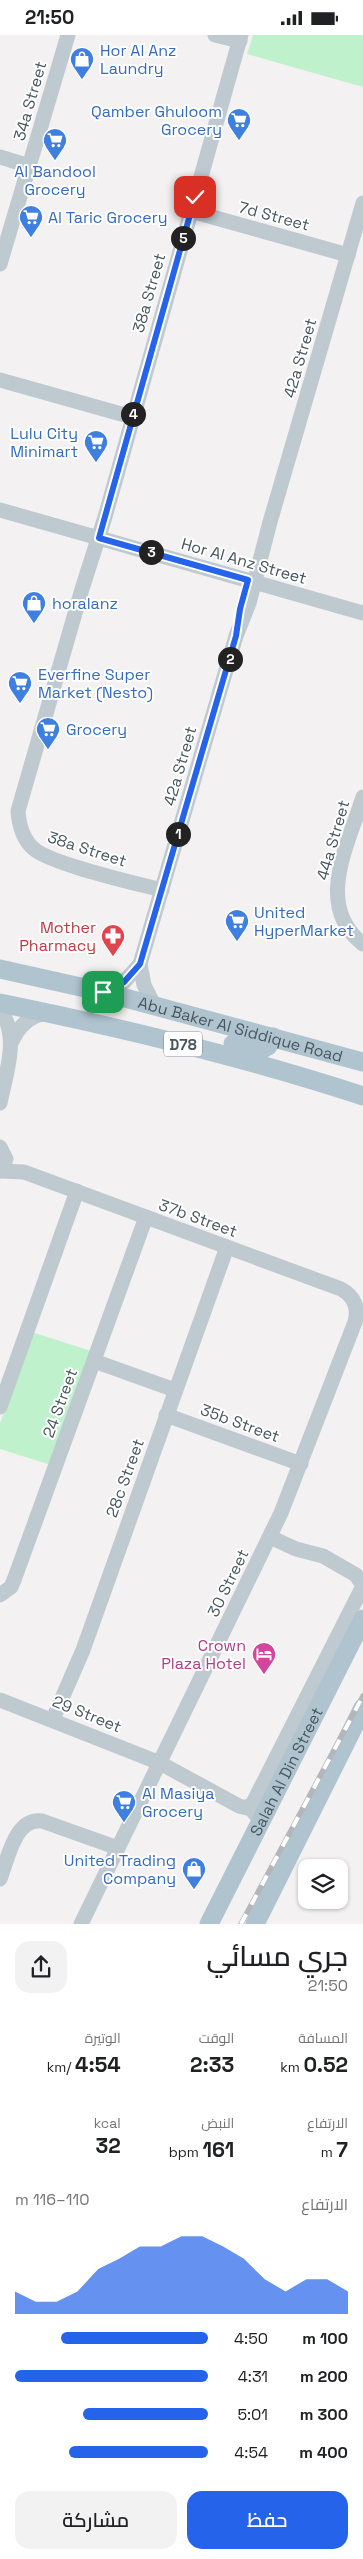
<!DOCTYPE html>
<html lang="ar">
<meta charset="utf-8">
<style>
:root{--surface:#fff;--page:#f2f2f2;--text:#202124;--muted:#757577;--accent:#2563eb}
body{margin:0;font-family:"Space Grotesk",Cairo,sans-serif;background:var(--page);color:var(--text);direction:rtl;height:100vh;display:flex;flex-direction:column;font-size:19px;white-space:nowrap}
*{box-sizing:border-box;margin:0}
p{font-size:16px;color:var(--muted)}
.icon{flex:none;width:28px;height:28px;fill:none;stroke:currentColor;stroke-width:2;stroke-linecap:round;stroke-linejoin:round}
.map{position:relative;height:1889px;overflow:hidden;direction:ltr}
.sheet{display:flex;flex-direction:column;background:var(--surface);flex:1}
.sheet>*{flex:none}
.fabs{position:absolute;left:298px;top:1824px;display:grid;gap:10px}
.fabs a{display:grid;place-items:center;width:50px;height:50px;border-radius:10px;background:var(--surface);box-shadow:0 1px 4px #0004;font-size:25px}
.pin{position:absolute;display:grid;place-items:center;width:42px;height:42px;color:#fff;margin:-21px;border-radius:10px;box-shadow:0 2px 8px #0006}
.km{position:absolute;width:25px;height:25px;margin:-12px;border-radius:50%;background:#222;color:#fff;font-size:14px;line-height:25px;text-align:center}
.round{display:grid;place-items:center;flex:none;width:52px;height:52px;border-radius:15px;background:var(--page)}
.headline{display:flex;align-items:center;justify-content:space-between;height:85px;padding:0 15px}
h1{font-size:28px;font-weight:600;line-height:38px}
.metrics{display:grid;grid-template-columns:repeat(3,1fr);gap:8px;height:85px;padding:5px 15px}
.metrics div{display:grid;align-content:center}
.metrics b{font-size:21px;font-weight:600}
.metrics small{font-size:14px;font-weight:400}
.metrics p{font-size:14px}
.chart{height:140px;padding:10px 15px}
.chart p{display:flex;justify-content:space-between}
.chart svg{width:100%;height:90px;margin-top:5px;fill:var(--accent);opacity:.7}
.button{display:flex;gap:10px;margin-top:auto;padding:10px 15px}
.button a{flex:1;height:58px;border-radius:15px;background:var(--accent);color:#fff;font-size:20px;font-weight:600;line-height:58px;text-align:center}
.button a+a{background:var(--page);color:var(--text)}
ul{padding:0 15px;list-style:none;font-size:16px}
li{display:grid;grid-template-columns:80px 60px 1fr;align-items:center;height:38px}
li i{height:12px;border-radius:6px;background:var(--accent)}
.status{display:flex;justify-content:space-between;align-items:center;height:35px;padding:0 25px;background:var(--surface);direction:ltr}
.status svg{height:14px;fill:currentColor}
.map>svg:first-child{display:block}
</style>
<div class="status"><b>21:50</b><svg viewBox="0 0 49 12"><path d="M0 12V9h3v3zM5 12V6h3v6zM10 12V3h3v9zM15 12V0h3v12zM26 1h20v11H26zM47 4h2v5h-2z"/></svg></div>
<div class="map">
<svg width="363" height="1889" viewBox="0 0 363 1889">
<rect width="100%" height="100%" fill="#f3f1f1"/>
<g fill="#bff2cc">
<path d="M253 0H363V52L247 19Z"/>
<path d="M32 1297 91 1316 51 1430 0 1414V1388Z"/>
</g>
<g fill="none" stroke-linecap="round" stroke-linejoin="round">
<g stroke="#becad0" stroke-width="15">
<path d="M215 0 240 6"/>
<path d="M0 122 29 131"/>
<path d="M191 176 348 220"/>
<path d="M0 229 68 0"/>
<path d="M0 345 132 382"/>
<path d="M0 475 363 578"/>
<path d="M363 762C348 810 314 871 363 909"/>
<path d="M162 855C135 848 51 829 34 814 22 804 19 790 18 776L82 554 105 482 241 0"/>
<path d="M140 929 144 950 154 970"/>
<path d="M103 957 124 947 140 929 236 601 249 568 270 487 363 168"/>
<path d="M0 974C20 1002 6 1038 0 1068"/>
<path d="M11 1008C19 991 28 982 46 978"/>
<path d="M0 1112 6 1124 0 1136"/>
<path d="M0 1136 24 1137 341 1254C354 1261 359 1272 355 1287L281 1478 81 1889"/>
<path d="M94 1326 175 1355"/>
<path d="M0 1372 77 1156"/>
<path d="M166 1380 301 1429"/>
<path d="M0 1560 11 1552 14 1545 146 1182"/>
<path d="M0 1665 160 1728 239 1771 247 1773 253 1768"/>
<path d="M53 1684 83 1615 227 1212"/>
<path d="M261 1784 254 1778 253 1768 363 1551 356 1540 323 1521 296 1514 270 1502"/>
<path d="M0 1844C8 1824 15 1782 42 1786L118 1813"/>
</g>
<g stroke="#b0c4d0" stroke-width="19">
<path id="s1" d="M0 934 103 957 363 1027"/>
<path d="M0 968C123 993 244 1022 363 1061"/>
<path d="M233 1009 261 1015 268 1011 273 1002"/>
<path id="s2" d="M209 1889 363 1584"/>
<path d="M255 1889 363 1673"/>
</g>
<g stroke="#b3b7bb" stroke-width="5.5">
<path id="rail" d="M241 1889 363 1661"/>
</g>
<use href="#rail" stroke="#fff" stroke-width="4" stroke-dasharray="11" stroke-linecap="butt"/>
</g>
<g fill="none" stroke-linecap="round" stroke-linejoin="round">
<g stroke="#fff" stroke-width="10">
<path id="route" d="M103 957 124 947 140 929 236 601 240 574 248 545 99 503 195 162"/>
</g>
<use href="#route" stroke="#2563eb" stroke-width="6"/>
</g>
<defs>
<g id="shop-pin" transform="scale(1.25)"><path d="M0 17L-7.5 6A9.5 9.5 0 1 1 7.5 6Z" fill="#3f7fe0" stroke="#fff"/><path d="M-5-2.5h2.3a2.7 3.5 0 0 1 5.4 0H5L5.5 6h-11ZM-1.5-2.5h3a1.5 2.3 0 0 0-3 0Z" fill="#fff"/></g>
<g id="supermarket-pin" transform="scale(1.25)"><path d="M0 17L-7.5 6A9.5 9.5 0 1 1 7.5 6Z" fill="#3f7fe0" stroke="#fff"/><path d="M-6-5.5h2.5l.6 2H6L4.5 2H-2.5L-4.4-4H-6ZM-1.5 3.2a1.3 1.3 0 1 0 .1 0ZM3 3.2a1.3 1.3 0 1 0 .1 0Z" fill="#fff"/></g>
<g id="pharmacy-pin" transform="scale(1.25)"><path d="M0 17L-7.5 6A9.5 9.5 0 1 1 7.5 6Z" fill="#e0444e" stroke="#fff"/><path d="M-2-6h4v4h4v4h-4v4h-4v-4h-4v-4h4Z" fill="#fff"/></g>
<g id="hotel-pin" transform="scale(1.25)"><path d="M0 17L-7.5 6A9.5 9.5 0 1 1 7.5 6Z" fill="#d1479c" stroke="#fff"/><path d="M-6-4.5h1.5V1H6V5H4.5V3h-9V5H-6ZM-4 0a1.8 1.8 0 1 1 3.6 0ZM.5 0V-2.5h3Q6-2.5 6 0Z" fill="#fff"/></g>
</defs>
<g fill-rule="evenodd">
<use href="#shop-pin" x="82" y="24"/>
<use href="#supermarket-pin" x="239" y="85"/>
<use href="#supermarket-pin" x="55" y="105"/>
<use href="#supermarket-pin" x="31" y="182"/>
<use href="#supermarket-pin" x="96" y="407"/>
<use href="#shop-pin" x="34" y="568"/>
<use href="#supermarket-pin" x="20" y="648"/>
<use href="#supermarket-pin" x="48" y="694"/>
<use href="#supermarket-pin" x="237" y="886"/>
<use href="#pharmacy-pin" x="113" y="901"/>
<use href="#hotel-pin" x="264" y="1619"/>
<use href="#supermarket-pin" x="124" y="1767"/>
<use href="#shop-pin" x="194" y="1834"/>
</g>
<g text-anchor="middle" dominant-baseline="central" stroke-width="4" stroke-linejoin="round" paint-order="stroke">
<rect fill="#fff" stroke="#7f898f" stroke-width="1" x="164" y="996.5" width="38" height="25" rx="4"/>
<g font-size="15" font-weight="bold" fill="#48575f">
<text x="183" y="1009">D78</text>
</g>
<g font-size="16" fill="#366cbe" stroke="#fff" text-anchor="start">
<text x="100" y="15">Hor Al Anz<tspan x="100" dy="18">Laundry</tspan></text>
<text x="222" y="76" text-anchor="end">Qamber Ghuloom<tspan x="222" dy="18">Grocery</tspan></text>
<text x="55" y="136" text-anchor="middle">Al Bandool<tspan x="55" dy="18">Grocery</tspan></text>
<text x="48" y="182">Al Taric Grocery</text>
<text x="78" y="398" text-anchor="end">Lulu City<tspan x="78" dy="18">Minimart</tspan></text>
<text x="52" y="568">horalanz</text>
<text x="38" y="639">Everfine Super<tspan x="38" dy="18">Market (Nesto)</tspan></text>
<text x="66" y="694">Grocery</text>
<text x="254" y="877">United<tspan x="254" dy="18">HyperMarket</tspan></text>
<text x="142" y="1758">Al Masiya<tspan x="142" dy="18">Grocery</tspan></text>
<text x="176" y="1825" text-anchor="end">United Trading<tspan x="176" dy="18">Company</tspan></text>
</g>
<g font-size="16" fill="#48575f" stroke="#fff">
<text transform="translate(30 66) rotate(-74)">34a Street</text>
<text transform="translate(274 181) rotate(15)">7d Street</text>
<text transform="translate(149 258) rotate(-74)">38a Street</text>
<text transform="translate(300 323) rotate(-74)">42a Street</text>
<text transform="translate(244 526) rotate(16)">Hor Al Anz Street</text>
<text transform="translate(180 731) rotate(-74)">42a Street</text>
<text transform="translate(333 805) rotate(-74)">44a Street</text>
<text transform="translate(87 814) rotate(18)">38a Street</text>
<text stroke="none"><textPath href="#s1" startOffset="248">Abu Baker Al Siddique Road</textPath></text>
<text transform="translate(198 1183) rotate(20)">37b Street</text>
<text transform="translate(60 1368) rotate(-70)">24 Street</text>
<text transform="translate(240 1388) rotate(20)">35b Street</text>
<text transform="translate(125 1443) rotate(-70)">28c Street</text>
<text transform="translate(228 1548) rotate(-64)">30 Street</text>
<text transform="translate(87 1679) rotate(22)">29 Street</text>
<text stroke="none"><textPath href="#s2" startOffset="171">Salah Al Din Street</textPath></text>
</g>
<g font-size="16" fill="#be3a42" stroke="#fff" text-anchor="end">
<text x="96" y="892">Mother<tspan x="96" dy="18">Pharmacy</tspan></text>
</g>
<g font-size="16" fill="#b23c85" stroke="#fff" text-anchor="end">
<text x="246" y="1610">Crown<tspan x="246" dy="18">Plaza Hotel</tspan></text>
</g>
</g>
</svg>
<div class="fabs">
<a><svg class="icon" aria-label="layers" viewBox="0 0 24 24"><path d="M12 4l9 5-9 5-9-5zM3 14l9 5 9-5"/></svg></a>
</div>
<div class="pin" style="left:103px;top:957px;background:#1e9e55"><svg class="icon" aria-label="arrive" viewBox="0 0 24 24"><path d="M6 21V4h12l-3 4 3 4H6"/></svg></div>
<div class="pin" style="left:195px;top:162px;background:#d93025"><svg class="icon" aria-label="check" viewBox="0 0 24 24"><path d="M5 12l5 5 9-10"/></svg></div>
<b class="km" style="left:178px;top:799px">1</b>
<b class="km" style="left:230px;top:624px">2</b>
<b class="km" style="left:151px;top:517px">3</b>
<b class="km" style="left:133px;top:379px">4</b>
<b class="km" style="left:183px;top:203px">5</b>
</div>
<section class="sheet">
<div class="headline"><div><h1>جري مسائي</h1><p>21:50</p></div><a class="round"><svg class="icon" aria-label="share" viewBox="0 0 24 24"><path d="M12 15V3M7 8l5-5 5 5M5 13v7h14v-7"/></svg></a></div>
<div class="metrics">
<div><p>المسافة</p><b>0.52<small> km</small></b></div>
<div><p>الوقت</p><b>2:33</b></div>
<div><p>الوتيرة</p><b>4:54<small> /km</small></b></div>
</div>
<div class="metrics">
<div><p>الارتفاع</p><b>7<small> m</small></b></div>
<div><p>النبض</p><b>161<small> bpm</small></b></div>
<div><p>kcal</p><b>32</b></div>
</div>
<div class="chart"><p><span>الارتفاع</span>110–116 m</p>
<svg viewBox="0 0 160 44" preserveAspectRatio="none"><path d="M0 44V33L10 38L20 38L30 33L40 22L50 17L60 11L70 11L80 6L90 6L100 11L110 17L120 27L130 33L140 27L150 27L160 33V44z"/></svg>
</div>
<ul>
<li><b>100 m</b>4:50<i style="width:76%"></i></li>
<li><b>200 m</b>4:31<i style="width:100%"></i></li>
<li><b>300 m</b>5:01<i style="width:65%"></i></li>
<li><b>400 m</b>4:54<i style="width:72%"></i></li>
</ul>
<div class="button"><a>حفظ</a><a>مشاركة</a></div>
</section>
